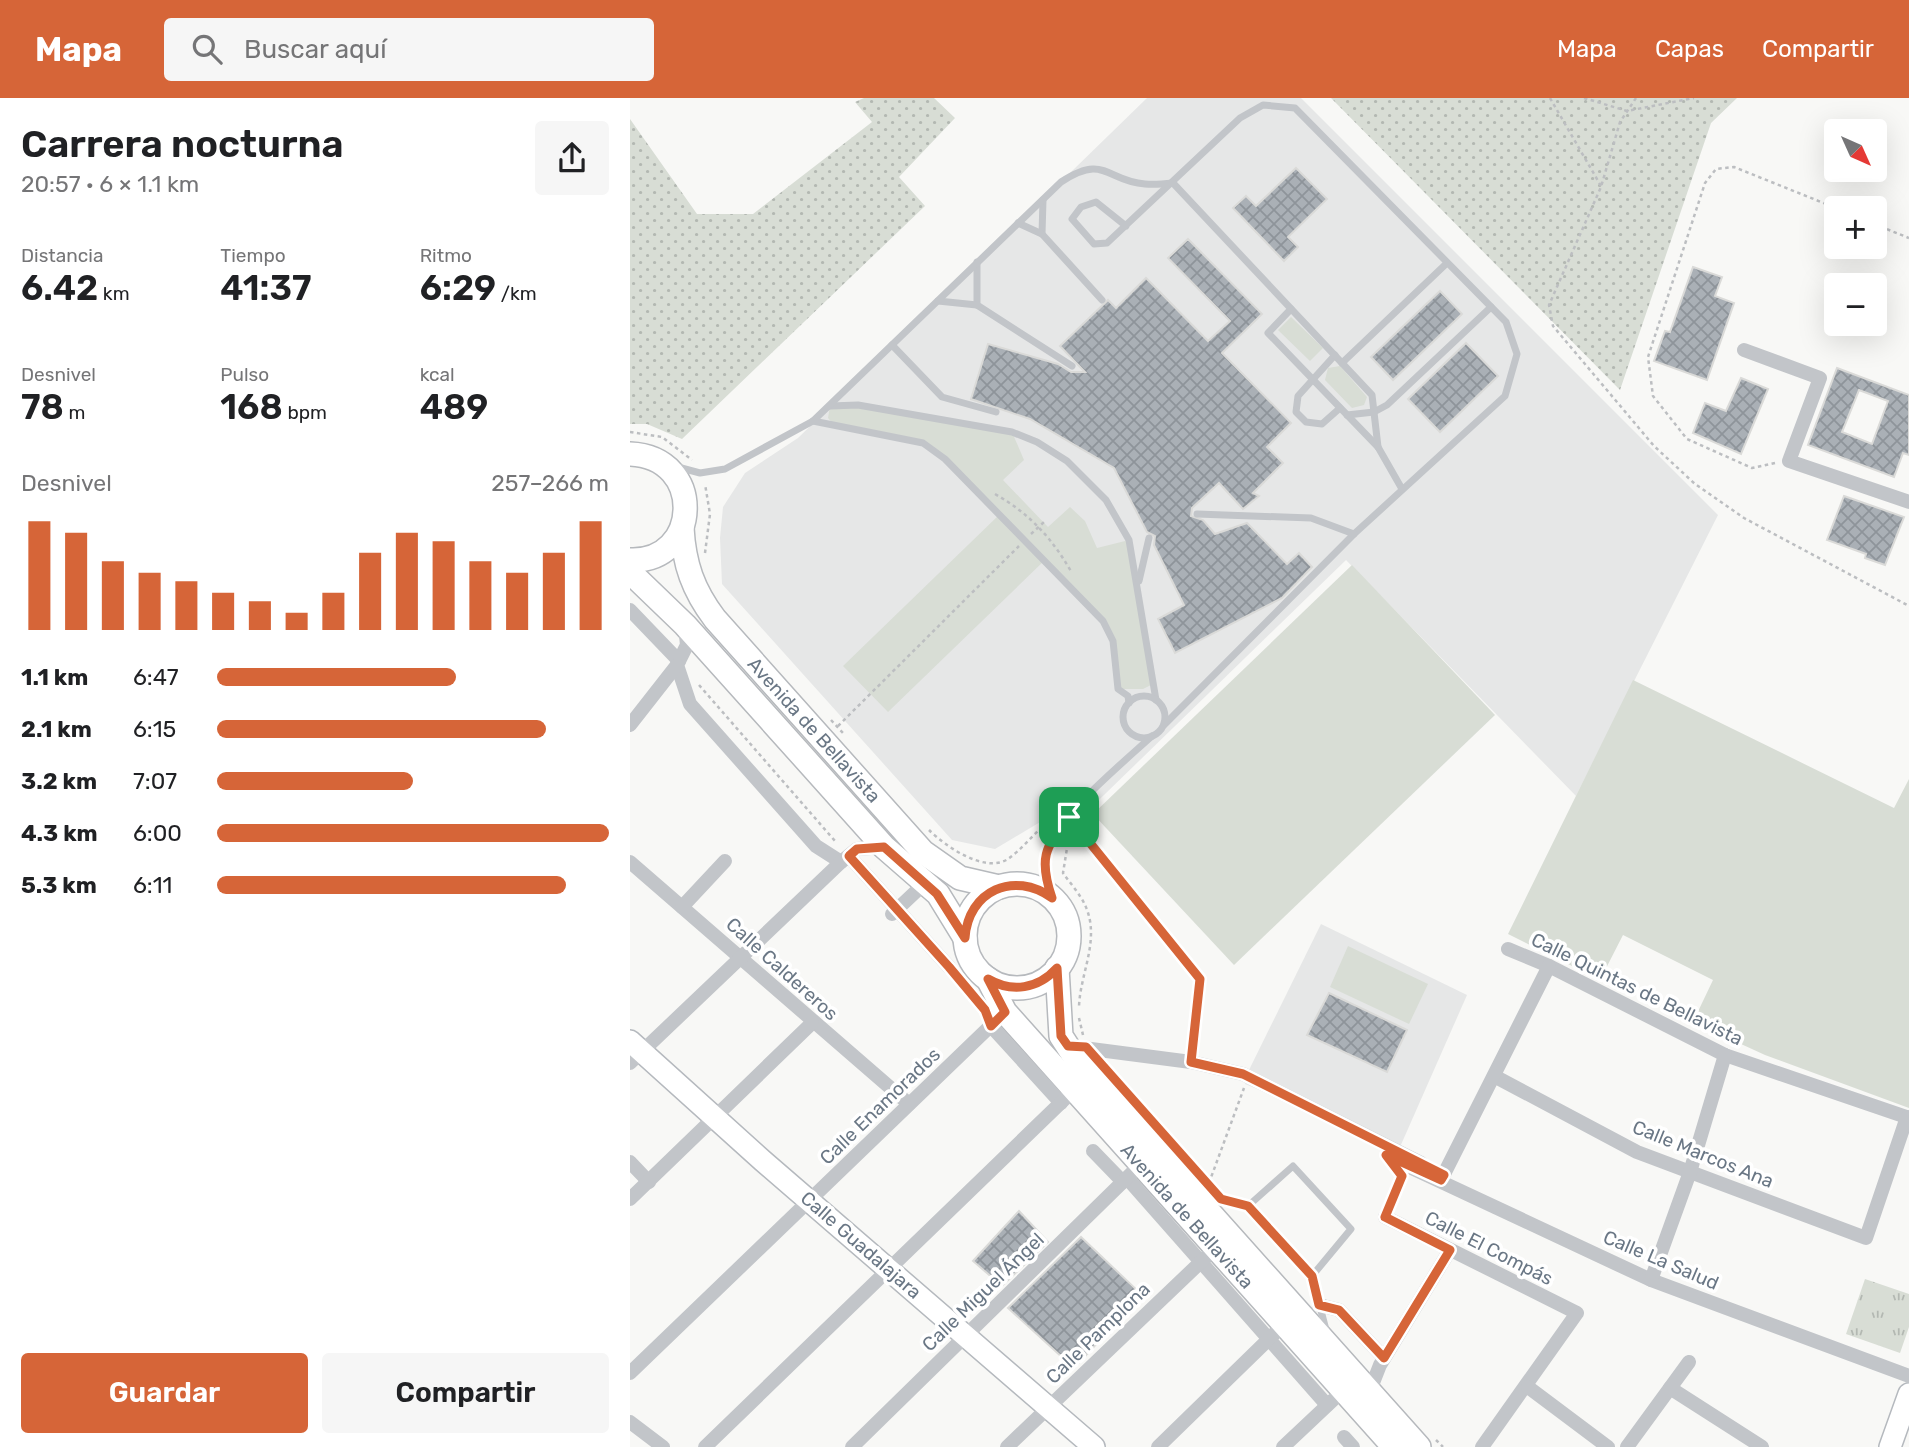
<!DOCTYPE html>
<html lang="es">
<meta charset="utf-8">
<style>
:root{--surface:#fff;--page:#f6f6f6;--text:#202124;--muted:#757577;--accent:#d66538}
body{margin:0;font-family:Rubik,sans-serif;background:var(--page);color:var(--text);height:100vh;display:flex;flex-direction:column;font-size:26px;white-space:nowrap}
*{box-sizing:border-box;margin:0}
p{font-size:23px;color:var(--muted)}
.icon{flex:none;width:38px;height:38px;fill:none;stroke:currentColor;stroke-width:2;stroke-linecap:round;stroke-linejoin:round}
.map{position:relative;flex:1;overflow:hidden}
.details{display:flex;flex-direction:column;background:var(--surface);width:630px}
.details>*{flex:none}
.needle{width:46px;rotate:135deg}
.controls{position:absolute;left:1194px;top:21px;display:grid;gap:14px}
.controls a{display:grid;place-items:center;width:63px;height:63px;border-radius:7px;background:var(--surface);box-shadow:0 7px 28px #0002;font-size:35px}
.pin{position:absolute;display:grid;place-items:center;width:60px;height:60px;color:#fff;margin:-30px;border-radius:14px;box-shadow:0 4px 10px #0006}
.round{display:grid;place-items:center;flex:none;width:74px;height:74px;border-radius:7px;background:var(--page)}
.headline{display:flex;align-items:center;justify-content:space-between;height:119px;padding:0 21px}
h1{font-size:38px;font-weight:600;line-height:52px}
.stats{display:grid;grid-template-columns:repeat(3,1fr);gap:10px;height:119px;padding:7px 21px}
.stats div{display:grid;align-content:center}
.stats b{font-size:35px;font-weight:600}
.stats small{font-size:19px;font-weight:400}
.stats p{font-size:19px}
.chart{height:196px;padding:14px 21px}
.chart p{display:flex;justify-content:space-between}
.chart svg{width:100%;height:126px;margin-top:7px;stroke:var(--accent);stroke-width:6}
.cta{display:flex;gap:14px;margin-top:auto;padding:14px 21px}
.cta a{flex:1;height:80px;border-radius:7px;background:var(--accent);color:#fff;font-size:28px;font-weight:600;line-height:80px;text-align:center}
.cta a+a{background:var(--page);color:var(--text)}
ul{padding:0 21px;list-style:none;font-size:23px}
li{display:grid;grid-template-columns:112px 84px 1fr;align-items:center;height:52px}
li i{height:18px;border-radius:9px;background:var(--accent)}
header{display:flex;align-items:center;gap:42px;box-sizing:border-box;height:98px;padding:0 35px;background:var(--accent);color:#fff}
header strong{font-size:33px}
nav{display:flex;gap:38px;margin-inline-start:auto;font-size:24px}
.search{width:490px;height:63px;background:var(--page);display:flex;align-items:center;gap:18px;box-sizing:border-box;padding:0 24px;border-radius:7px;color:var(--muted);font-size:26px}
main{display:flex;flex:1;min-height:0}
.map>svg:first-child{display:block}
</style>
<header>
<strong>Mapa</strong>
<div class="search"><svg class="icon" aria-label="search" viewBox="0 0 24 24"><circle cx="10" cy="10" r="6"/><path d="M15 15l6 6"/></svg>Buscar aquí</div>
<nav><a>Mapa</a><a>Capas</a><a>Compartir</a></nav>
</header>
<main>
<section class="details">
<div class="headline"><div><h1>Carrera nocturna</h1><p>20:57 · 6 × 1.1 km</p></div><a class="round"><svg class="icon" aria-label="share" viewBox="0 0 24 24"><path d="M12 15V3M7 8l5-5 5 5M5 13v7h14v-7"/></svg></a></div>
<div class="stats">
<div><p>Distancia</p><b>6.42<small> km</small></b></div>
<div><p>Tiempo</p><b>41:37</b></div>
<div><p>Ritmo</p><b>6:29<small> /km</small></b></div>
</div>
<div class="stats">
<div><p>Desnivel</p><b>78<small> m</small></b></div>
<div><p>Pulso</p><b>168<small> bpm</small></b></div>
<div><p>kcal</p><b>489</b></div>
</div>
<div class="chart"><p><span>Desnivel</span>257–266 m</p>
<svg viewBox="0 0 160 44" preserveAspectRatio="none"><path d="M5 44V6M15 44V10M25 44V20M35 44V24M45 44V27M55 44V31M65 44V34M75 44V38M85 44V31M95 44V17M105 44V10M115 44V13M125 44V20M135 44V24M145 44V17M155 44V6"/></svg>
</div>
<ul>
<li><b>1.1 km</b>6:47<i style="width:61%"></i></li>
<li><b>2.1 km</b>6:15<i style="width:84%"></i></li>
<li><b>3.2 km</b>7:07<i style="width:50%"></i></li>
<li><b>4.3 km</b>6:00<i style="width:100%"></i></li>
<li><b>5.3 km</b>6:11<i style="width:89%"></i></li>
</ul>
<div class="cta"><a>Guardar</a><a>Compartir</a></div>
</section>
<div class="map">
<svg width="1279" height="1349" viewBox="0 0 1279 1349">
<defs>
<pattern id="grass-dots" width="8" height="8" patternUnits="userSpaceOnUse" patternTransform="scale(1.75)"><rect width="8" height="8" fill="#d8ddd5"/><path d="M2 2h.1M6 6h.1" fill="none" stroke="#b3b8b2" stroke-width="1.8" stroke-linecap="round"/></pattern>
<pattern id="park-tufts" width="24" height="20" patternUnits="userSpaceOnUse" patternTransform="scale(1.75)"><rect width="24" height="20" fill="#d8ddd5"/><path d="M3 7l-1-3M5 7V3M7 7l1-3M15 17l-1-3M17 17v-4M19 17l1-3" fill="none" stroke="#b3b8b2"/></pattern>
<pattern id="building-cross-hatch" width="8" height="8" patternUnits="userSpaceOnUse" patternTransform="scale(1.75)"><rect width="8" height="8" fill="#aab0b6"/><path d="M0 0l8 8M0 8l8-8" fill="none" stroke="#8e949a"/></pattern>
</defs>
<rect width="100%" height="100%" fill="#f8f8f6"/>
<g fill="#e6e7e7">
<path d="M517 0H671L1088 417 946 698 716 462 440 730 417 720 365 751 322 742 92 486 90 440 93 409 115 375 168 340Z"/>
<path d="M691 826 837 897 770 1049 615 986 619 972Z"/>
</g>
<g fill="url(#grass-dots)">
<path d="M234 0H304L325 20 269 79 295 108 52 341 17 326H0V21L67 116H123L242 24 225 4Z"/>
<path d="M701 0H1107L1081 25 990 292Z"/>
</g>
<path fill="url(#park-tufts)" d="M1235 1181 1279 1196V1229L1270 1255 1216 1236Z"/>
<g fill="#d8ddd5">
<path d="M661 219 693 250 680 263 648 232Z"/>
<path d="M710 268 737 299 734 307 722 310 695 282 698 270Z"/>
<path d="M228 307 382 334 394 362 373 382 418 429 440 409 455 423 467 450 499 442 523 586 513 591H488L483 543 473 523 415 462 258 614 213 568 370 416 293 345 205 328 198 320 200 308Z"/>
<path d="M722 467 865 617 604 867 463 716Z"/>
<path d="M1003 582 1264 710 1279 681V1010L1135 957 1063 924 1083 882 993 837 970 882 878 836Z"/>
<path d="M718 848 798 886 779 926 700 889Z"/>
</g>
<g fill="url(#building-cross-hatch)" stroke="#dadad8" stroke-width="2" fill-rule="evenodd">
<path d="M666 70 697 101 658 139 668 149 654 163 603 110 616 98 626 108Z"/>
<path d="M558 141 632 216 592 255 661 325 637 349 653 365 623 395 629 398 613 411 589 385 562 410 561 418 573 422 585 436 617 425 657 466 669 455 682 469 652 500 545 555 528 521 554 507 524 447 525 438 517 434 484 370 400 321 341 301 358 246 428 266 441 274H455L430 248 478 202 486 210 516 180 578 243 600 223 538 160Z"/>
<path d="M1063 169 1092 179 1085 198 1104 205 1077 282 1024 263 1035 233 1040 234Z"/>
<path d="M810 193 832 216 763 282 741 259Z"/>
<path d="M836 245 868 278 810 334 778 301Z"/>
<path d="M1207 270 1279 297V357L1273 355 1264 379 1178 347ZM1229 292 1258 303 1242 346 1212 334Z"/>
<path d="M1111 280 1138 291 1111 356 1063 335 1075 305 1096 313Z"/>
<path d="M1214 398 1274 419 1255 467 1235 460 1236 456 1197 442Z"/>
<path d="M699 895 777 932 757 974 677 937Z"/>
<path d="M389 1113 418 1144 372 1188 343 1163Z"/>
<path d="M451 1139 512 1197 444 1270 378 1210Z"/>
</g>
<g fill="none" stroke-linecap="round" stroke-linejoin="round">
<g stroke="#b5b9be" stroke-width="24">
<g id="secondary">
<path d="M0 943 133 1063 464 1349"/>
<path d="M1260 1349 1279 1296"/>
</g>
</g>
<g stroke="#b6b9bd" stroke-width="26">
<g id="primary">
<path d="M0 356C76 359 71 465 0 462"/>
<path d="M52 430C54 466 63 492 85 521L293 754 330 780 369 789"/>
<path d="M0 474 55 527 254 749 308 796 335 840"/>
<circle cx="387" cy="838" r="52"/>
<path d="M427 870 431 938 455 975 789 1349"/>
<path d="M358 881 375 914 764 1349"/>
</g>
</g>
<g stroke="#bcbec1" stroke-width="2.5" stroke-dasharray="3.5 3.5" stroke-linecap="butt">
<path d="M920 0 971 88"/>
<path d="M954 0 997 13 1064 0"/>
<path d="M1006 0 990 24 971 89 919 207 923 228 1024 348 1065 386 1114 420 1279 508"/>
<path d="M1244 126 1279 140"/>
<path d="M0 334 32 339 62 362"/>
<path d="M1145 365 1122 370 1057 341 1023 298 1018 259 1075 85 1086 71 1104 69 1206 110"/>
<path d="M365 396C400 416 422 440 442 475"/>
<path d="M401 436 414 424"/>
<path d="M75 455 80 416 75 386"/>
<path d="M69 587 205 743"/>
<path d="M201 622 213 635"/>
<path d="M208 628 389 448"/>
<path d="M444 724 570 881 562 952"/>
<path d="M299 732C315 748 355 776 378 761 391 752 403 737 415 726L417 728"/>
<path d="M435 739 438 744 433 775C440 785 450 796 455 807 471 841 450 875 449 909"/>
<path d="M328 880 350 907"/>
<path d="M449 920 453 937"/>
<path d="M579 1085 614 990"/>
<path d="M760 1106 771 1080"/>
<path d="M806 1342 813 1349"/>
</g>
<g stroke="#c2c5c9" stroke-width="7">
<path d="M413 102 412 136 472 202"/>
<path d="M388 125 412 136"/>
<path d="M496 128 466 104 451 109 442 121 464 146 477 145 610 20 633 7 665 10 876 224 887 256 875 298 724 436 534 627"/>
<path d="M347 164V207L442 268"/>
<path d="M308 203 347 207"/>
<path d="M661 211 638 235 748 349 772 391"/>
<path d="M262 247 312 299 366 314"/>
<path d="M705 257 668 298 666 314 676 324 692 326 710 310"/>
<path d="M712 265 817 165"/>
<path d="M200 308 228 307 382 334 407 344 437 363 476 402 499 442 526 602"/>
<path d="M717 317 744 314 757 307 861 209"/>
<path d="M183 323 293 345 315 361 473 523 483 543 488 591 498 598 499 605"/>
<path d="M44 368 70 375 95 371 183 323 431 84C475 55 476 83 515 86 524 87 534 86 543 85L742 297 748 349"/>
<path d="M567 416 681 420 724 436"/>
<path d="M509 483 519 440"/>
<circle cx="514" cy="619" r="21"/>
<path d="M422 800C417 784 411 769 416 752 424 722 497 661 522 638"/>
<path d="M574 1097 618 1108 682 1178"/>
<path d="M618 1108 663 1068 721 1131 682 1178 696 1232"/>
</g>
<g stroke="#c2c5c9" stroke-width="14">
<path d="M1114 252 1190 280 1159 363 1279 404"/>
<path d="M0 512 49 563"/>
<path d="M55 528 57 547 47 567 60 606 186 748 211 764 227 751 254 749"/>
<path d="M0 627 47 567"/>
<path d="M219 758 319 869"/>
<path d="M0 764 279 1006"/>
<path d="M52 809 95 763"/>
<path d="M262 816 295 785"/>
<path d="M878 851 919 868 1095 957 1279 1020"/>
<path d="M361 928 431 1005"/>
<path d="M438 948 561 964 613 976 791 1065"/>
<path d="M0 965 211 764"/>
<path d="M864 978 1007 1054 1236 1140 1277 1019"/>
<path d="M463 1053 493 1084"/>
<path d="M0 1064 19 1084"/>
<path d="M775 1067 1021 1182 1279 1278"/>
<path d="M497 1080 697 1307"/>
<path d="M811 1082 919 868"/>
<path d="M0 1101 182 925"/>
<path d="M755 1119 947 1215 852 1349"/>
<path d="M1021 1182 1060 1074 1095 957"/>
<path d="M689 1207 709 1212 754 1260"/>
<path d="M0 1275 375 914"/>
<path d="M898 1289 978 1349"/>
<path d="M1040 1290 1132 1349"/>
<path d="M739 1295 750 1267 820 1152"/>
<path d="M0 1324 33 1349"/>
<path d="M714 1339 723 1349"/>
<path d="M75 1349 445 991"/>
<path d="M222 1349 511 1066"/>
<path d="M377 1349 577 1158"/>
<path d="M528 1349 645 1235"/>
<path d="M653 1349 703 1302"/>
<path d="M997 1349 1059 1264"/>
</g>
<use href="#secondary" stroke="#fff" stroke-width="21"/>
<use href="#primary" stroke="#fff" stroke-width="23"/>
</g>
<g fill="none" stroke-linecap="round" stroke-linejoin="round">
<g stroke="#fff" stroke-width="14">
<path id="route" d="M439 719 570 881 561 964 613 976 814 1077 811 1082 756 1057 772 1078 755 1119 820 1152 754 1260 709 1212 689 1207 682 1178 618 1108 591 1101 456 949 438 948 431 938 427 870C408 891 382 895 358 881L375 914 361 928 355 912 319 869 219 758 227 751 254 749 307 796 335 840C338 793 384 772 422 800 409 762 414 749 439 719Z"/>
</g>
<use href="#route" stroke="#d66538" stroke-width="9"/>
</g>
<g text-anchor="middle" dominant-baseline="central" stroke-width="7" stroke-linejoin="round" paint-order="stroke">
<g font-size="19" fill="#6a7785" stroke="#fff">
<text transform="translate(184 632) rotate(48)">Avenida de Bellavista</text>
<text transform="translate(152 871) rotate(42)">Calle Caldereros</text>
<text transform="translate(1007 891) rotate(26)">Calle Quintas de Bellavista</text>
<text transform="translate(250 1008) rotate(-44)">Calle Enamorados</text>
<text transform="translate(1073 1056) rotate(22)">Calle Marcos Ana</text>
<text transform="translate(557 1118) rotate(48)">Avenida de Bellavista</text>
<text transform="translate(231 1147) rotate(41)">Calle Guadalajara</text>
<text transform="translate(859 1150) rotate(27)">Calle El Compás</text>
<text transform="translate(1031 1162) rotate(23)">Calle La Salud</text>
<text transform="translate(353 1194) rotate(-44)">Calle Miguel Ángel</text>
<text transform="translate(468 1235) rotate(-44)">Calle Pamplona</text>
</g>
</g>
</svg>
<div class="controls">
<a><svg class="needle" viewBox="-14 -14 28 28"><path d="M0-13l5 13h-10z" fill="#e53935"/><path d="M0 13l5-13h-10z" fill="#757577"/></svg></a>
<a>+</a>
<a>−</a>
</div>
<div class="pin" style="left:439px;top:719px;background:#1e9e55"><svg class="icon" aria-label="arrive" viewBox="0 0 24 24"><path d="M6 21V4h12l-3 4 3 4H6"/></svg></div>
</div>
</main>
